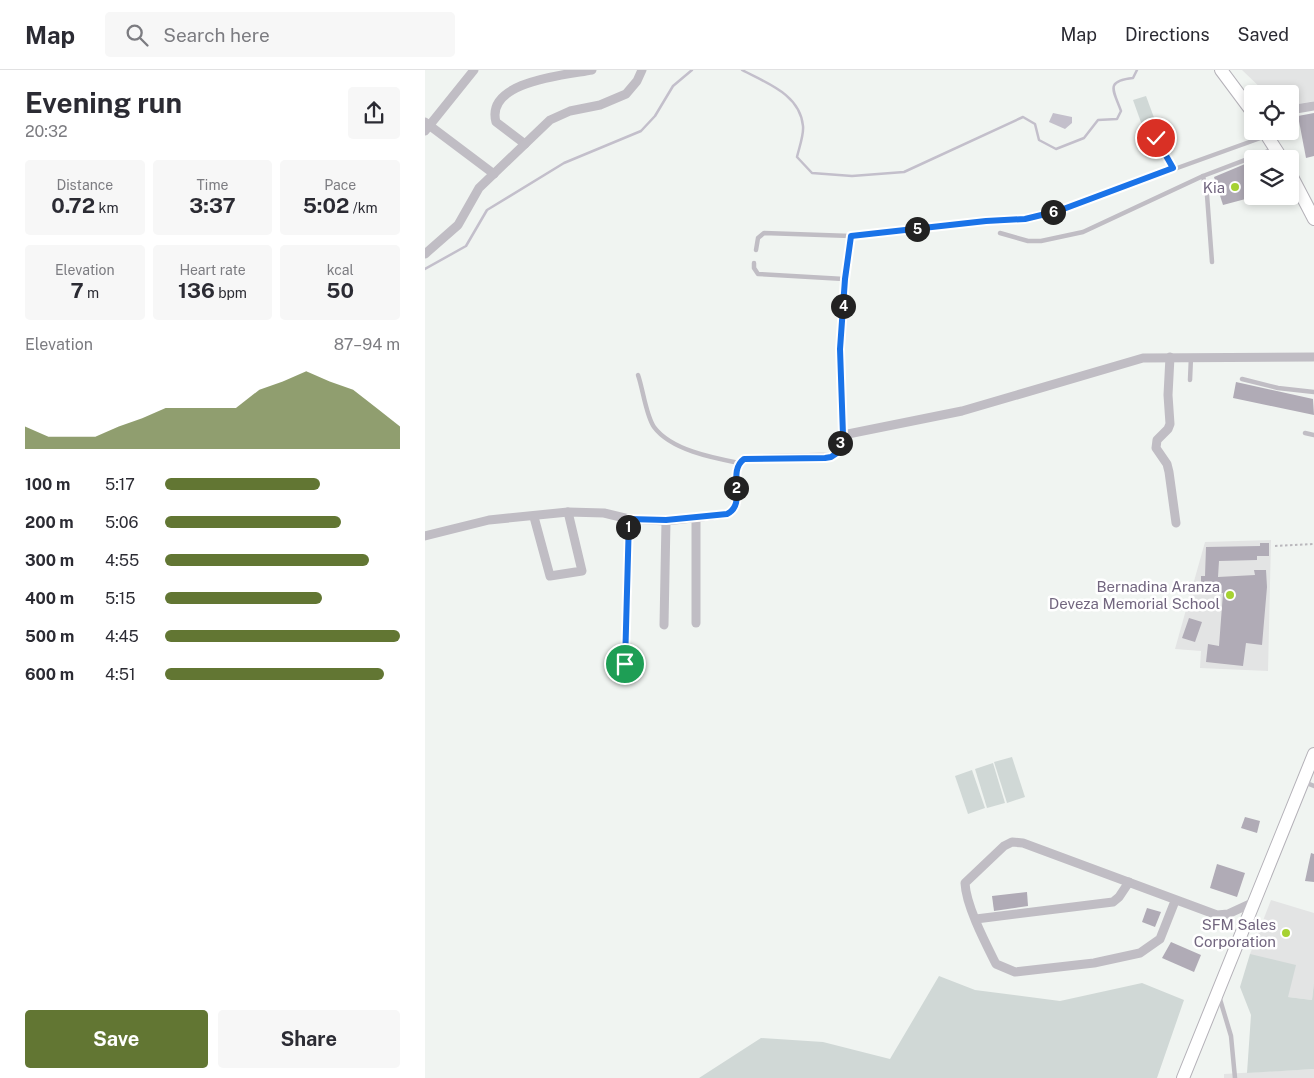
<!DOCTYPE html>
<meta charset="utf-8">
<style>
:root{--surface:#fff;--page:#f7f7f7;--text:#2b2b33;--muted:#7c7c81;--line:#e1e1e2;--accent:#627633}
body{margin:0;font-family:"Public Sans",sans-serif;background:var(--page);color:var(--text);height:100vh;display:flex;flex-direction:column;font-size:19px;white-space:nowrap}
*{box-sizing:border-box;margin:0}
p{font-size:16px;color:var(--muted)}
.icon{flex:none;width:28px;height:28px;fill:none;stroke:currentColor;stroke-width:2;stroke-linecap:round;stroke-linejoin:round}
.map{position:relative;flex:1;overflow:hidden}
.sheet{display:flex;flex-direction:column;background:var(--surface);width:425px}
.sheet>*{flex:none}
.tools{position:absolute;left:819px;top:15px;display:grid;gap:10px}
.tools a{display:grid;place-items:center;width:55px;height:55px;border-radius:5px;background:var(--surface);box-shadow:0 2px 8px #0003;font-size:25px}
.pin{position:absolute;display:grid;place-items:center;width:42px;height:42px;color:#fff;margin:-21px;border:2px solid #fff;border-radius:50%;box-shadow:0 1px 5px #0007}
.km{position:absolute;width:25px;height:25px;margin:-12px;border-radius:50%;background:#222;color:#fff;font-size:14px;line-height:25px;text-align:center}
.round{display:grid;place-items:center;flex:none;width:52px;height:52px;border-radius:5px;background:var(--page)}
.overview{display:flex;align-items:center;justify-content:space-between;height:85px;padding:0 25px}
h1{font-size:28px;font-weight:700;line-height:38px}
.stats{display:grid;grid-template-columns:repeat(3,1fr);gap:8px;height:85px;padding:5px 25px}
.stats div{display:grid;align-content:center;border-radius:5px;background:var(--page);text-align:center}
.stats b{font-size:21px;font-weight:700}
.stats small{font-size:14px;font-weight:400}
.stats p{font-size:14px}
.chart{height:140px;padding:10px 25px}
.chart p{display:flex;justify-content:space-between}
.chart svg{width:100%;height:90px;margin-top:5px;fill:var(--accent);opacity:.7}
.cta{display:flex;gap:10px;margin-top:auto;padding:10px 25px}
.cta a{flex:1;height:58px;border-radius:5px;background:var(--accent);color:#fff;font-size:20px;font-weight:700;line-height:58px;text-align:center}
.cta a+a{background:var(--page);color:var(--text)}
ul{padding:0 25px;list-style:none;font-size:16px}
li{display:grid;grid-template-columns:80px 60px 1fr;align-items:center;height:38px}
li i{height:12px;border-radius:6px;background:var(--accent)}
header{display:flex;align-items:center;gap:30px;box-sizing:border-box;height:70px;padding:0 25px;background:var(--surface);border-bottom:1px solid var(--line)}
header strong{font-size:24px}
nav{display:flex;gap:28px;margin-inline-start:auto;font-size:18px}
.search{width:350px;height:45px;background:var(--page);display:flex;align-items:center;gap:12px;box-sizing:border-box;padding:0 18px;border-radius:5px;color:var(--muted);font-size:19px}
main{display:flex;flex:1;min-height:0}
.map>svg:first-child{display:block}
</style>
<header>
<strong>Map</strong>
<div class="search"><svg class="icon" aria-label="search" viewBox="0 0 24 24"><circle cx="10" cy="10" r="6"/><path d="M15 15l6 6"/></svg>Search here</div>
<nav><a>Map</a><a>Directions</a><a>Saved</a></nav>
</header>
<main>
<section class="sheet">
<div class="overview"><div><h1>Evening run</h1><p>20:32</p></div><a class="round"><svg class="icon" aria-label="share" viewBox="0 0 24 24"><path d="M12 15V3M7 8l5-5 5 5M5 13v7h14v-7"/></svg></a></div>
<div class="stats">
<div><p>Distance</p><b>0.72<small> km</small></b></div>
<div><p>Time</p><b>3:37</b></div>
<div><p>Pace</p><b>5:02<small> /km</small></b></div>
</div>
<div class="stats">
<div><p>Elevation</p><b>7<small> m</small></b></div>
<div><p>Heart rate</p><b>136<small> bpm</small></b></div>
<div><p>kcal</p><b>50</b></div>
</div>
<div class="chart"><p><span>Elevation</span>87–94 m</p>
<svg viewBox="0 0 160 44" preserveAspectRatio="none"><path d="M0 44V33L10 38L20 38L30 38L40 33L50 29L60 24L70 24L80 24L90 24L100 15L110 11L120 6L130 11L140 15L150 24L160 33V44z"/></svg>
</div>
<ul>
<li><b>100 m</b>5:17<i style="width:66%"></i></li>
<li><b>200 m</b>5:06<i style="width:75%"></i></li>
<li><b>300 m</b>4:55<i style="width:87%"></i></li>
<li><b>400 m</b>5:15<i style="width:67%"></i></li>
<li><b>500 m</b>4:45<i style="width:100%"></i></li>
<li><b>600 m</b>4:51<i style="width:93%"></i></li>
</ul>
<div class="cta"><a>Save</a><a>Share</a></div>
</section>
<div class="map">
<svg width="889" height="1008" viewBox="0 0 889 1008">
<rect width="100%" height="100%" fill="#f0f4f1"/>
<g fill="#e3e4e4">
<path d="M817 0H889V31L873 34 865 32V24H842Z"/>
<path d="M846 470 843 601 775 598 776 581 750 579 780 472Z"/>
<path d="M846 830 889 843V912L887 930 863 927 825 884Z"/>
<path d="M889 999V1008H799V1004Z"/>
</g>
<g fill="#d0d8d6">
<path d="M721 26 731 53 718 58 708 30Z"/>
<path d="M587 687 600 727 582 733 569 692Z"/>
<path d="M568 693 580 733 562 738 550 699Z"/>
<path d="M547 700 560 738 543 744 530 706Z"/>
<path d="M825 884 871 895 863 927 887 930 889 912V999L822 1003 826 945 815 917Z"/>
<path d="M514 906 550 920 635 931 717 913 759 930 732 1008H274L336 968 398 972 465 989Z"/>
</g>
<path fill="#c3bfcb" d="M628 43 647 47V53L640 59 624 52Z"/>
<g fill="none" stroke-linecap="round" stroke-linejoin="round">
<g stroke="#c3bfcb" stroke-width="2.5">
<path d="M317 0C341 13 375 24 378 56 379 65 374 78 372 87L387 103 427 106 479 102 598 47 610 54 614 70 631 79 659 68 673 50 692 49 696 41C689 21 679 11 708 8L712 0"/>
<path d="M0 199 41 176 62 140 139 93 216 61 230 46 248 16 267 0"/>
</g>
</g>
<g fill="#b0abb6">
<path d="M889 43V86L881 88 873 46Z"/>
<path d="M820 94 828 97V127L798 135 789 107Z"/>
<path d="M811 312 888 329 889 345 808 328Z"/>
<path d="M835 473H844V486H832V490L794 491 793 507 830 505 829 500H841L842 517 837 575 821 573 818 596 781 592 783 574 794 576 798 523H776V506H780L781 477 835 476Z"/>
<path d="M764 548 777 552 770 572 757 568Z"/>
<path d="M820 747 835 751 832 763 816 758Z"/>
<path d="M886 783 889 784V812L880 811Z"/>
<path d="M792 794 820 803 812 827 785 818Z"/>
<path d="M602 822 603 836 569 841 567 826Z"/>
<path d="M722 838 736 842 730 857 717 852Z"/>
<path d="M746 872 776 885 769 902 737 888Z"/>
</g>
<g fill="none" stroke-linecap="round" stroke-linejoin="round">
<g stroke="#b4b1b8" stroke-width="14">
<g id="primary">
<path d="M796 0 828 43"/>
<path d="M839 61 857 89"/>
<path d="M865 103 889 149"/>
<path d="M758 1008 889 684"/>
</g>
</g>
<path stroke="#b9b7bc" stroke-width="2" stroke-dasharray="2.5 2.5" stroke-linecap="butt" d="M850 476 889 474"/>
<g stroke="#c0bdc4" stroke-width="4.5">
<path d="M731 68 748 98"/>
<path d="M778 106 782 125 787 192"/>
<path d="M575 163 603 171H616L658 162 778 106 849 79"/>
<path d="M331 180 333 168 339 163 426 166 561 151 600 149 633 141 841 66"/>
<path d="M329 193V198L333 204 419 209"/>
<path d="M213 305C218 319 221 346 229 357 246 380 288 388 314 393"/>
<path d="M817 309 853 318 889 322"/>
<path d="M765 310 766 287"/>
<path d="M880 363 889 365"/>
<path d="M418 365 415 279 419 209 426 166"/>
<path d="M879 712 889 716"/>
<path d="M794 926 806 966 810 1008"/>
</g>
<g stroke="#c0bdc4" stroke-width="9">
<path d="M865 40 889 36"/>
<path d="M0 52 69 104"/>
<path d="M0 61 49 0"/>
<path d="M100 74 71 52C60 11 140 5 167 0"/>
<path d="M0 184 33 155 54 118 125 50 145 41 175 35 201 24 212 11 217 0"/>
<path d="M745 287 743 325 745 354 743 359 732 370 731 378 742 394 744 402 751 453"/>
<path d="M109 447 125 506 157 501 143 442"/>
<path d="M271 447V553"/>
<path d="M0 466 64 450 143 442 179 443 204 449 241 451 302 444C323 434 301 402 319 389L406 387 412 383 418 365 537 341 718 288 889 287"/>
<path d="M239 555 241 451"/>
<path d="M200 594 204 449"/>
<path d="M750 831 735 869 715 883 669 893 590 902 571 894C561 874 541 836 540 813L579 776 587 772 598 773 792 845 803 844 829 832"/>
<path d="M551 849 688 832 694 827 704 812"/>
</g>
<use href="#primary" stroke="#fff" stroke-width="12"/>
</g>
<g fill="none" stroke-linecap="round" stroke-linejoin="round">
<g stroke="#fff" stroke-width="10">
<path id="route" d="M200 594 204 449 241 450 302 444C323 434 301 402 319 389L400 388 406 387 412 383 418 365 415 279 420 209 426 166 561 151 600 149 633 141 748 98 731 68"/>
</g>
<use href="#route" stroke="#1a73e8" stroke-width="6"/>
</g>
<g fill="#a6d232" stroke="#fff" stroke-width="2">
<circle cx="810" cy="117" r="5"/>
<circle cx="805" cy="525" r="5"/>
<circle cx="861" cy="863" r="5"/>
</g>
<g text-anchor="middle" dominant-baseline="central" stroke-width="5" stroke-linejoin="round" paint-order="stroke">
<g font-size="15" fill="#72667f" stroke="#fff" text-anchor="end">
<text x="800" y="117">Kia</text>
<text x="795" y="516">Bernadina Aranza<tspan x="795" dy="17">Deveza Memorial School</tspan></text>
<text x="851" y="854">SFM Sales<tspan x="851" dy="17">Corporation</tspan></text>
</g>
</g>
</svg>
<div class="tools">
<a><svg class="icon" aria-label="locate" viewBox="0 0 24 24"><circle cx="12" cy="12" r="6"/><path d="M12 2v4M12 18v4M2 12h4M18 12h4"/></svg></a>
<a><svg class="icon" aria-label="layers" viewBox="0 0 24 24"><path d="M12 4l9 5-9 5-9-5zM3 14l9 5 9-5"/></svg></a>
</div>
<div class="pin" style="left:200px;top:594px;background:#1e9e55"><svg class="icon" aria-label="arrive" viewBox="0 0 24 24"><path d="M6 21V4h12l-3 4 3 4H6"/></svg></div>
<div class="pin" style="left:731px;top:68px;background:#d93025"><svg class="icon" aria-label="check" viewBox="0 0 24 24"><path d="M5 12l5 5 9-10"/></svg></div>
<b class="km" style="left:203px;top:457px">1</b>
<b class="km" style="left:311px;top:418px">2</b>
<b class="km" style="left:415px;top:373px">3</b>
<b class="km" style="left:418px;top:236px">4</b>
<b class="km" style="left:492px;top:159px">5</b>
<b class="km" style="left:628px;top:142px">6</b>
</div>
</main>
